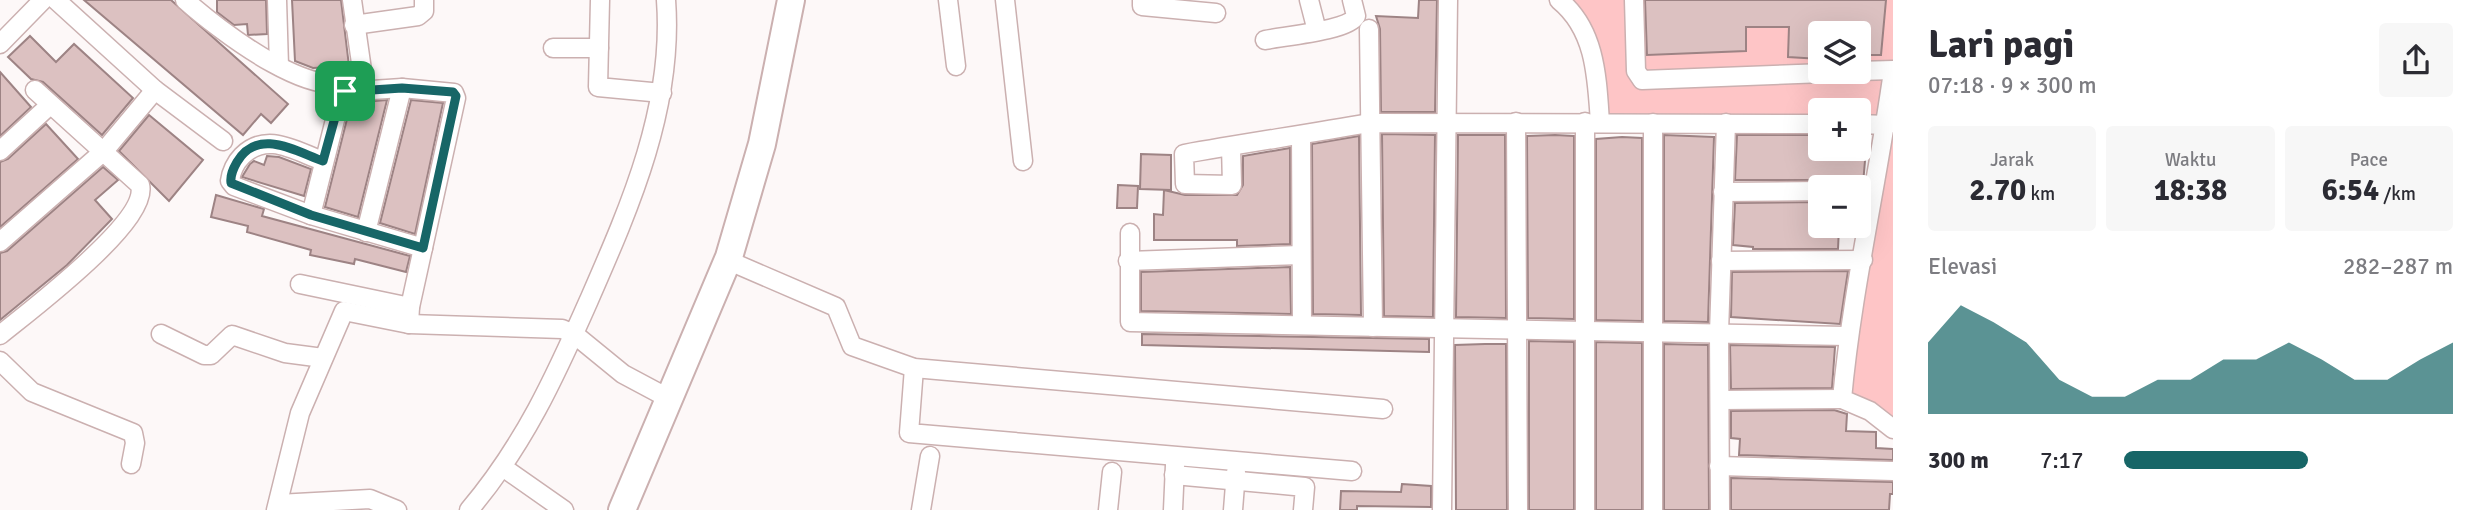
<!DOCTYPE html>
<html lang="id">
<meta charset="utf-8">
<style>
:root{--surface:#fff;--page:#f7f7f7;--text:#2b2b33;--muted:#7c7c81;--accent:#176667}
body{margin:0;font-family:Signika,sans-serif;background:var(--page);color:var(--text);height:100vh;display:flex;flex-direction:column;font-size:26px;white-space:nowrap}
*{box-sizing:border-box;margin:0}
p{font-size:23px;color:var(--muted)}
.icon{flex:none;width:38px;height:38px;fill:none;stroke:currentColor;stroke-width:2;stroke-linecap:round;stroke-linejoin:round}
.map{position:relative;flex:1;overflow:hidden}
.details{display:flex;flex-direction:column;background:var(--surface);width:595px}
.details>*{flex:none}
.fabs{position:absolute;left:1808px;top:21px;display:grid;gap:14px}
.fabs a{display:grid;place-items:center;width:63px;height:63px;border-radius:7px;background:var(--surface);box-shadow:0 7px 28px #0002;font-size:35px}
.pin{position:absolute;display:grid;place-items:center;width:60px;height:60px;color:#fff;margin:-30px;border-radius:14px;box-shadow:0 4px 10px #0006}
.round{display:grid;place-items:center;flex:none;width:74px;height:74px;border-radius:7px;background:var(--page)}
.headline{display:flex;align-items:center;justify-content:space-between;height:119px;padding:0 35px}
h1{font-size:38px;font-weight:800;line-height:52px}
.figures{display:grid;grid-template-columns:repeat(3,1fr);gap:10px;height:119px;padding:7px 35px}
.figures div{display:grid;align-content:center;border-radius:7px;background:var(--page);text-align:center}
.figures b{font-size:30px;font-weight:800}
.figures small{font-size:19px;font-weight:400}
.figures p{font-size:19px}
.chart{height:196px;padding:14px 35px}
.chart p{display:flex;justify-content:space-between}
.chart svg{width:100%;height:126px;margin-top:7px;fill:var(--accent);opacity:.7}
ul{padding:0 35px;list-style:none;font-size:23px}
li{display:grid;grid-template-columns:112px 84px 1fr;align-items:center;height:52px}
li i{height:18px;border-radius:9px;background:var(--accent)}
main{display:flex;flex:1;min-height:0}
.map>svg:first-child{display:block}
</style>
<main>
<div class="map">
<svg width="1893" height="510" viewBox="0 0 1893 510">
<rect width="100%" height="100%" fill="#fdf8f8"/>
<path fill="#fec5c6" fill-rule="evenodd" d="M1559 0H1893V429L1842 399 1886 125H1859L1858 110H1820V124L1600 123 1597 79ZM1820 33H1858V72H1820Z"/>
<g fill="#dcc1c1" stroke="#9d8384" stroke-width="2">
<path d="M84 0H171L288 104 271 123 261 114 243 135Z"/>
<path d="M217 0H266L267 34 248 35 247 24 234 25 217 12Z"/>
<path d="M292 0H341L349 66 313 68 295 61Z"/>
<path d="M1419 0H1437L1435 112H1381L1380 29 1376 16 1418 18Z"/>
<path d="M1645 0H1886L1881 55H1858V33H1820V59L1788 57 1789 27H1746V51L1647 55Z"/>
<path d="M30 36 56 62 74 44 133 98 102 135 43 82 31 79 8 57Z"/>
<path d="M0 72 31 107 0 136Z"/>
<path d="M387 100 358 217 325 207 351 103Z"/>
<path d="M411 100 443 103 415 234 380 223Z"/>
<path d="M149 115 203 160 169 201 119 151Z"/>
<path d="M46 124 78 159 0 227V162L8 159Z"/>
<path d="M1382 134 1435 135 1433 317 1384 316Z"/>
<path d="M1458 135H1505L1506 318 1456 317Z"/>
<path d="M1555 135 1574 136V319L1528 318 1527 136Z"/>
<path d="M1664 135 1714 137 1708 322 1664 321Z"/>
<path d="M1737 135H1820V149H1866L1863 184 1835 183V187L1830 186 1820 180H1735Z"/>
<path d="M1359 136 1361 315 1313 314 1312 144Z"/>
<path d="M1622 137 1642 138V321L1596 320V139Z"/>
<path d="M1290 148V244L1237 246V240H1154V214L1163 215 1164 190 1185 195H1237L1243 185V156Z"/>
<path d="M1141 154 1171 155V190L1140 189Z"/>
<path d="M267 156 279 157 311 169 304 196 242 177 250 164 254 161 264 165Z"/>
<path d="M103 167 118 180 95 200 112 219 67 265 0 320V253L7 251Z"/>
<path d="M1118 185 1138 186 1137 208H1117Z"/>
<path d="M216 195 264 209 262 216 410 256 406 272 355 259 354 264 310 255 311 250 247 232 248 226 211 217Z"/>
<path d="M1820 202V226L1839 227 1838 249H1753V247L1733 245 1735 203Z"/>
<path d="M1290 267 1291 314 1141 311V272Z"/>
<path d="M1848 271 1840 324 1731 317 1732 272Z"/>
<path d="M1142 334 1429 339V352L1142 345Z"/>
<path d="M1529 341 1574 342V510H1529Z"/>
<path d="M1596 342 1642 343V510H1596Z"/>
<path d="M1485 344H1506L1507 510H1456L1455 345Z"/>
<path d="M1664 344 1708 345 1709 510H1664Z"/>
<path d="M1730 345 1835 347 1832 388 1731 389Z"/>
<path d="M1834 410 1847 414 1846 431 1876 432V448L1893 449V460L1739 455 1740 439 1731 438V411Z"/>
<path d="M1731 478 1893 482V494H1890L1889 510H1731Z"/>
<path d="M1402 484 1431 486V507L1357 506V510H1340L1341 491 1401 492Z"/>
</g>
<g fill="none" stroke-linecap="round" stroke-linejoin="round">
<g stroke="#cbb0b0" stroke-width="21">
<g id="minor">
<path d="M56 0 155 90 223 141"/>
<path d="M185 0C214 26 329 118 362 70L352 0"/>
<path d="M277 0 279 66"/>
<path d="M600 0 598 87 662 93"/>
<path d="M948 0 956 66"/>
<path d="M1005 0 1023 161"/>
<path d="M1142 0V6L1216 13"/>
<path d="M1309 0 1317 31"/>
<path d="M1559 0C1596 30 1597 78 1600 123"/>
<path d="M1634 0 1636 71 1642 80 1851 72"/>
<path d="M354 25 418 16 424 11V0"/>
<path d="M1369 29 1373 327"/>
<path d="M1265 40C1284 36 1348 31 1356 16L1352 0"/>
<path d="M0 44 43 0"/>
<path d="M553 48H599"/>
<path d="M1858 71 1893 70"/>
<path d="M1893 71C1878 181 1852 289 1842 399L1870 411 1893 429"/>
<path d="M1516 122 1518 510"/>
<path d="M1858 124 1887 125"/>
<path d="M1301 135 1302 325"/>
<path d="M1231 146 1232 185 1185 184 1184 154C1246 143 1307 134 1369 123L1820 124"/>
<path d="M0 151 50 105"/>
<path d="M323 161C295 151 267 131 242 156 236 162 231 172 230 181L234 186 311 215 423 248"/>
<path d="M1723 192 1820 191"/>
<path d="M311 215 342 92 402 88 454 93 456 98 410 307 409 324"/>
<path d="M366 232 402 88"/>
<path d="M1130 233V322L1847 336"/>
<path d="M0 242 104 151 155 90"/>
<path d="M727 260 836 307 852 346 914 368 1383 409"/>
<path d="M1128 261 1301 255"/>
<path d="M1721 261 1863 260"/>
<path d="M300 284 410 307"/>
<path d="M161 334 204 355H211L232 335 285 353 323 358"/>
<path d="M0 335C28 312 150 221 140 185L35 90"/>
<path d="M0 361 32 392 133 433 135 443 131 464"/>
<path d="M914 368 909 433 1352 471"/>
<path d="M1720 400 1842 399"/>
<path d="M1719 466 1893 471"/>
<path d="M504 468 564 510"/>
<path d="M1174 475 1305 487 1303 510"/>
<path d="M278 504 370 499 397 510"/>
<path d="M276 510 300 413 344 311 409 324 562 329 574 334 623 374 668 398"/>
<path d="M469 510C524 445 555 377 589 300 631 204 674 106 666 0"/>
<path d="M921 510 930 456"/>
<path d="M1108 510 1112 472"/>
<path d="M1173 510 1175 465"/>
<path d="M1233 510 1236 472"/>
<path d="M1442 510 1448 0"/>
<path d="M1585 510V122"/>
<path d="M1653 510V123"/>
<path d="M1720 510 1719 333 1726 123"/>
</g>
</g>
<g stroke="#cbb0b0" stroke-width="30">
<path id="secondary" d="M622 510 729 257 762 144 791 0"/>
</g>
<use href="#minor" stroke="#fff" stroke-width="18"/>
<use href="#secondary" stroke="#fff" stroke-width="26"/>
</g>
<g fill="none" stroke-linecap="round" stroke-linejoin="round">
<g stroke="#fff" stroke-width="14">
<path id="route" d="M402 88 453 92 456 96 423 248 311 215 231 183C230 175 233 169 237 162 258 127 295 151 323 161L342 92Z"/>
</g>
<use href="#route" stroke="#176667" stroke-width="9"/>
</g>
</svg>
<div class="fabs">
<a><svg class="icon" aria-label="layers" viewBox="0 0 24 24"><path d="M12 4l9 5-9 5-9-5zM3 14l9 5 9-5"/></svg></a>
<a>+</a>
<a>−</a>
</div>
<div class="pin" style="left:345px;top:91px;background:#1e9e55"><svg class="icon" aria-label="arrive" viewBox="0 0 24 24"><path d="M6 21V4h12l-3 4 3 4H6"/></svg></div>
</div>
<section class="details">
<div class="headline"><div><h1>Lari pagi</h1><p>07:18 · 9 × 300 m</p></div><a class="round"><svg class="icon" aria-label="share" viewBox="0 0 24 24"><path d="M12 15V3M7 8l5-5 5 5M5 13v7h14v-7"/></svg></a></div>
<div class="figures">
<div><p>Jarak</p><b>2.70<small> km</small></b></div>
<div><p>Waktu</p><b>18:38</b></div>
<div><p>Pace</p><b>6:54<small> /km</small></b></div>
</div>
<div class="chart"><p><span>Elevasi</span>282–287 m</p>
<svg viewBox="0 0 160 44" preserveAspectRatio="none"><path d="M0 44V19L10 6L20 12L30 19L40 32L50 38L60 38L70 32L80 32L90 25L100 25L110 19L120 25L130 32L140 32L150 25L160 19V44z"/></svg>
</div>
<ul>
<li><b>300 m</b>7:17<i style="width:56%"></i></li>
</ul>
</section>
</main>
